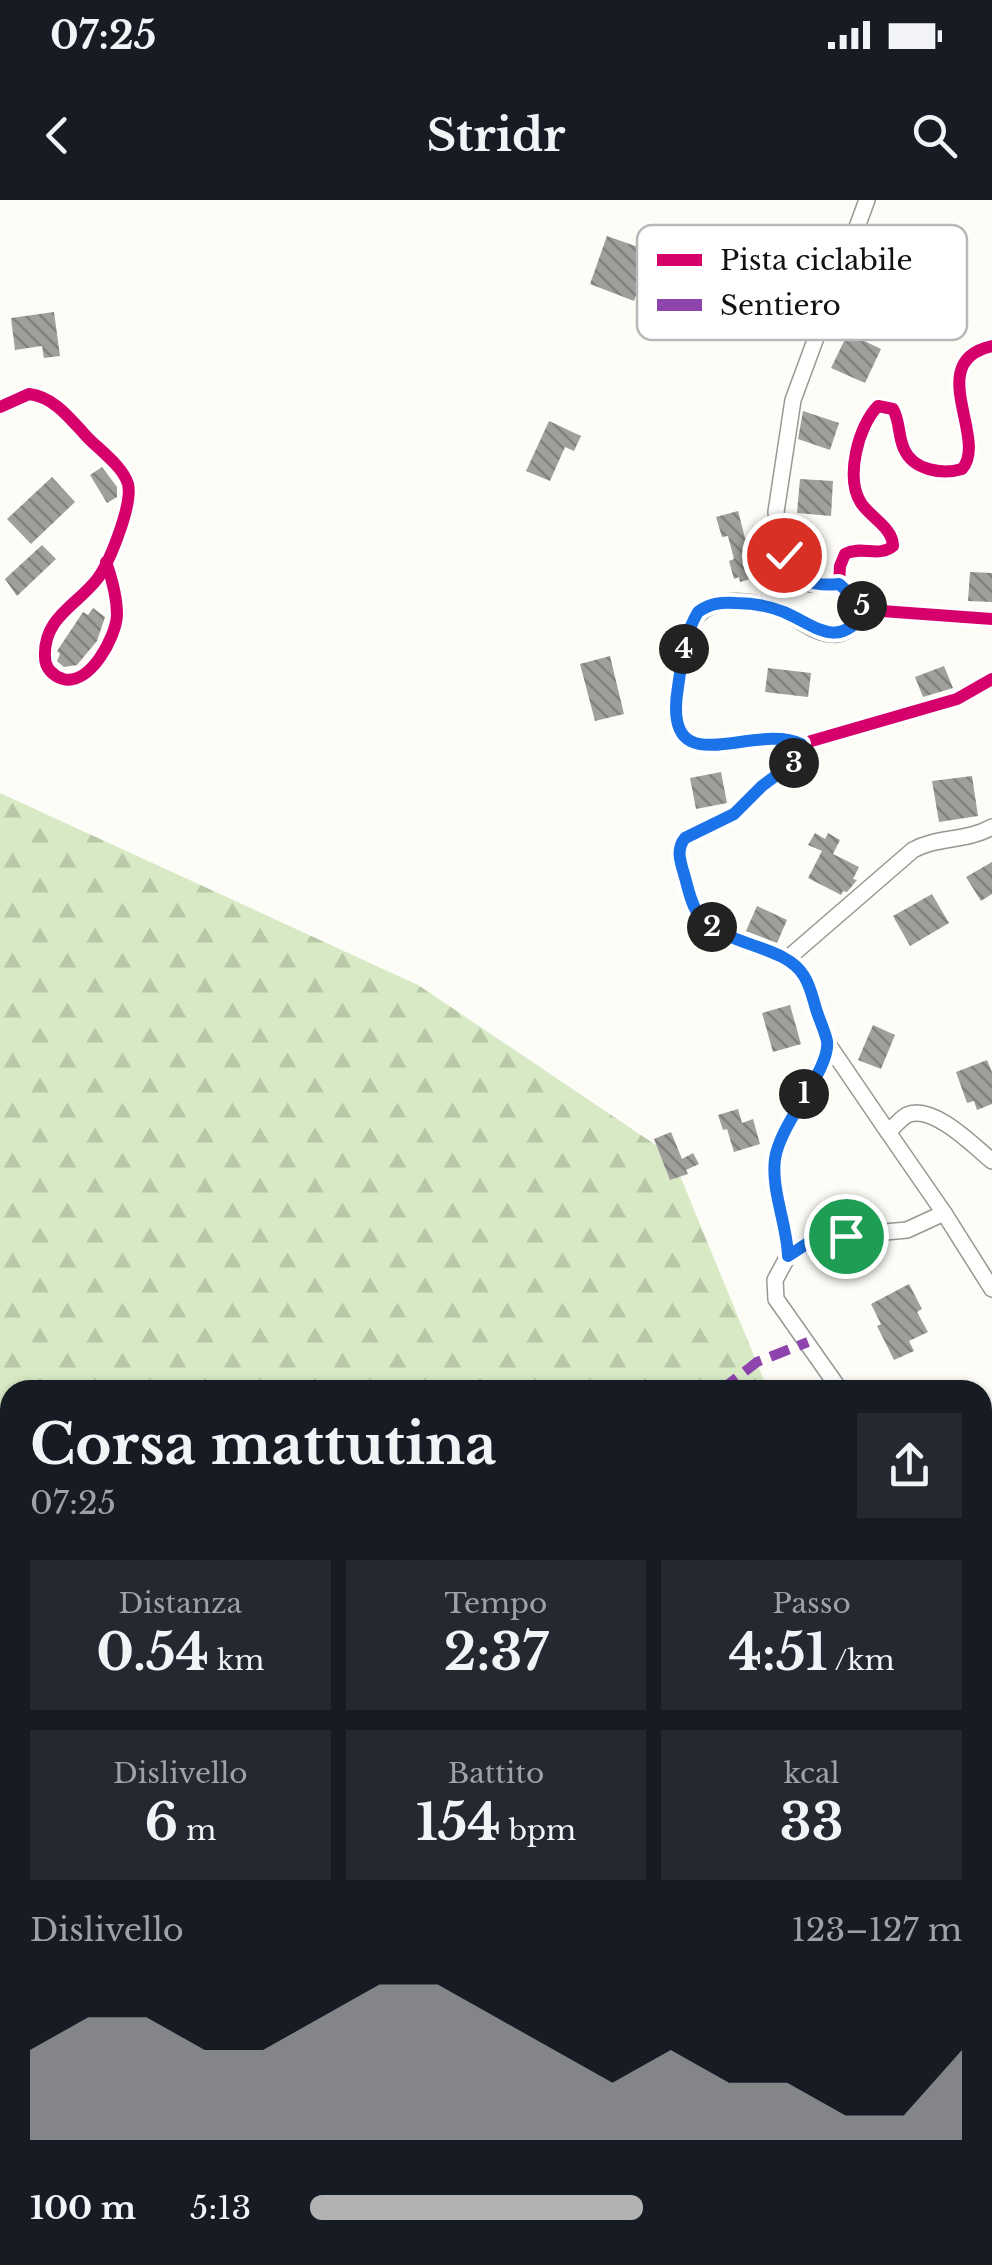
<!DOCTYPE html>
<html lang="it">
<meta charset="utf-8">
<style>
:root{--surface:#171b24;--page:#242831;--text:#f1f3f6;--muted:#9ea1a6;--accent:#b2b2b3}
body{margin:0;font-family:"Libre Baskerville",serif;background:var(--page);color:var(--text);height:100vh;display:flex;flex-direction:column;font-size:38px;white-space:nowrap}
*{box-sizing:border-box;margin:0}
p{font-size:32px;color:var(--muted)}
.icon{flex:none;width:55px;height:55px;fill:none;stroke:currentColor;stroke-width:2;stroke-linecap:round;stroke-linejoin:round}
.map{position:relative;flex:1;overflow:hidden}
.side{position:absolute;left:0px;top:1180px;width:992px;height:885px;display:flex;flex-direction:column;background:var(--surface);border-radius:30px 30px 0 0;box-shadow:0 2px 8px #0004}
.side>*{flex:none}
.pin{position:absolute;display:grid;place-items:center;width:85px;height:85px;color:#fff;margin:-42px;border:5px solid #fff;border-radius:50%;box-shadow:0 2px 10px #0007}
.km{position:absolute;width:50px;height:50px;margin:-25px;border-radius:50%;background:#222;color:#fff;font-size:28px;line-height:50px;text-align:center}
.round{display:grid;place-items:center;flex:none;width:105px;height:105px;border-radius:0px;background:var(--page)}
.overview{display:flex;align-items:center;justify-content:space-between;height:170px;padding:0 30px}
h1{font-size:55px;font-weight:700;line-height:75px}
.metrics{display:grid;grid-template-columns:repeat(3,1fr);gap:15px;height:170px;padding:10px 30px}
.metrics div{display:grid;align-content:center;border-radius:0px;background:var(--page);text-align:center}
.metrics b{font-size:50px;font-weight:700}
.metrics small{font-size:28px;font-weight:400}
.metrics p{font-size:28px}
.chart{height:280px;padding:20px 30px}
.chart p{display:flex;justify-content:space-between}
.chart svg{width:100%;height:180px;margin-top:10px;fill:var(--accent);opacity:.7}
ul{padding:0 30px;list-style:none;font-size:32px}
li{display:grid;grid-template-columns:160px 120px 1fr;align-items:center;height:75px}
li i{height:25px;border-radius:12px;background:var(--accent)}
.status{display:flex;justify-content:space-between;align-items:center;height:70px;padding:0 50px;background:var(--surface);direction:ltr}
.status svg{height:28px;fill:currentColor}
header{display:flex;justify-content:space-between;align-items:center;height:130px;padding:0 30px;background:var(--surface);font-size:45px;font-weight:700}
.map>svg:first-child{display:block}
</style>
<div class="status"><b>07:25</b><svg viewBox="0 0 49 12"><path d="M0 12V9h3v3zM5 12V6h3v6zM10 12V3h3v9zM15 12V0h3v12zM26 1h20v11H26zM47 4h2v5h-2z"/></svg></div>
<header><svg class="icon" aria-label="back" viewBox="0 0 24 24"><path d="M15 5l-7 7 7 7"/></svg>Stridr<svg class="icon" aria-label="search" viewBox="0 0 24 24"><circle cx="10" cy="10" r="6"/><path d="M15 15l6 6"/></svg></header>
<div class="map">
<svg width="992" height="2065" viewBox="0 0 992 2065">
<defs>
<pattern id="forest-firs" width="22" height="20" patternUnits="userSpaceOnUse" patternTransform="scale(2.5)"><rect width="22" height="20" fill="#d8eac5"/><path d="M5 1l3.5 6h-7zM16 11l3.5 6h-7z" fill="#b8c8a8"/></pattern>
<pattern id="building-back-hatch" width="6" height="6" patternUnits="userSpaceOnUse" patternTransform="scale(2.5)"><rect width="6" height="6" fill="#a19f9c"/><path d="M-1 5l2 2M0 0l6 6M5-1l2 2" fill="none" stroke="#82807e"/></pattern>
</defs>
<rect width="100%" height="100%" fill="#fdfcf7"/>
<path fill="url(#forest-firs)" d="M0 593 418 785 672 956 768 1190H10V2055H982L983 1860 992 1873V2065H0Z"/>
<g fill="url(#building-back-hatch)">
<path d="M607 36 652 52 634 101 590 84Z"/>
<path d="M54 112 60 156 44 158 42 146 15 150 11 118Z"/>
<path d="M848 133 881 149 865 183 831 168Z"/>
<path d="M803 211 839 223 830 250 798 239Z"/>
<path d="M549 221 581 236 574 251 565 247 550 281 526 271Z"/>
<path d="M102 267 117 287V297L107 303 90 275Z"/>
<path d="M52 277 75 302 31 344 7 319Z"/>
<path d="M800 279 833 281 831 316 797 313Z"/>
<path d="M738 311 745 338 750 336 758 363 750 365 754 378 740 382 739 377 734 379 729 361 734 359 728 336 722 337 716 317Z"/>
<path d="M42 345 56 359 17 396 5 379Z"/>
<path d="M970 372 992 373V402L968 401Z"/>
<path d="M93 408 105 417 97 441 77 465 64 467 57 461 60 454 57 451 83 412 88 415Z"/>
<path d="M610 456 624 514 595 521 580 464Z"/>
<path d="M944 466 953 488 923 497 915 477Z"/>
<path d="M768 468 811 473 808 497 765 492Z"/>
<path d="M721 572 727 603 696 609 690 578Z"/>
<path d="M972 576 978 616 939 622 932 581Z"/>
<path d="M815 633 825 639 828 633 840 640 833 654 859 667 853 679 857 680 847 692 843 691 841 695 808 678 822 651 808 645Z"/>
<path d="M992 662V694L981 701 966 677Z"/>
<path d="M932 694 949 723 910 746 893 716Z"/>
<path d="M757 706 787 720 777 743 746 731Z"/>
<path d="M790 805 801 844 773 852 762 813Z"/>
<path d="M873 825 895 835 881 869 858 860Z"/>
<path d="M987 860 992 872V904L977 910 974 901 967 903 956 872Z"/>
<path d="M738 909 742 923 753 919 760 944 734 952 727 929 723 930 718 915Z"/>
<path d="M671 932 682 959 693 953 699 964 686 970 688 974 670 980 654 939Z"/>
<path d="M909 1084 922 1109 917 1112 928 1132 909 1141 914 1151 894 1160 877 1126 881 1124 871 1104Z"/>
</g>
<g fill="none" stroke-linecap="round" stroke-linejoin="round">
<g stroke="#979795" stroke-width="18">
<g id="street">
<path d="M992 146C923 161 989 239 962 269 942 275 913 270 904 249 898 236 900 221 893 209L878 206C858 226 845 278 861 303 871 318 893 328 893 346 879 358 861 345 845 354L840 366 839 385 868 410 992 419"/>
<path d="M0 207 29 194C55 197 71 220 88 238 101 251 123 267 128 284 133 304 110 361 98 378 78 405 43 417 45 457 45 468 53 476 63 479 90 486 116 437 117 415 117 396 112 379 106 362"/>
<path d="M839 385 811 384 795 373 780 346 776 312 793 200 867 0"/>
<path d="M801 544C751 520 660 590 678 485 682 464 684 444 692 423 710 392 757 400 785 413 802 421 817 436 837 434 850 432 859 421 868 410"/>
<path d="M787 759 913 650C938 636 966 642 992 627"/>
<path d="M828 844 888 932"/>
<path d="M944 1013 992 1089"/>
<path d="M788 1056C788 1023 771 992 775 959 780 922 831 870 827 841 824 823 815 800 808 783 786 734 712 762 689 688 684 673 678 660 680 644L689 636 735 614 761 586 797 560 801 544 957 499 992 479"/>
<path d="M840 1190 776 1099 775 1080 788 1056 803 1045 819 1038 907 1030 944 1013 888 932C894 927 900 919 907 915 932 903 974 946 992 961"/>
<path d="M982 1439 992 1457"/>
</g>
</g>
<use href="#street" stroke="#fffffe" stroke-width="15"/>
<g stroke="#8e44ad" stroke-width="10" stroke-dasharray="20 10" stroke-linecap="butt">
<path d="M721 1190 757 1162 808 1142"/>
<path d="M0 1637 10 1628"/>
<path d="M982 1918 992 1936"/>
<path d="M95 2065 103 2055"/>
</g>
<g stroke="#fff" stroke-width="19">
<g id="cycleway">
<path d="M992 146C923 161 989 239 962 269 942 275 913 270 904 249 898 236 900 221 893 209L878 206C858 226 845 278 861 303 871 318 893 328 893 346 879 358 861 345 845 354L840 366 839 385 868 410 992 419"/>
<path d="M0 207 29 194C55 197 71 220 88 238 101 251 123 267 128 284 133 304 110 361 98 378 78 405 43 417 45 457 45 468 53 476 63 479 90 486 116 437 117 415 117 396 112 379 106 362"/>
<path d="M788 1056C788 1023 771 992 775 959 780 922 831 870 827 841 824 823 815 800 808 783 786 734 712 762 689 688 684 673 678 660 680 644L689 636 735 614 761 586 797 560 801 544 957 499 992 479"/>
</g>
</g>
<use href="#cycleway" stroke="#d6006c" stroke-width="12"/>
</g>
<g fill="none" stroke-linecap="round" stroke-linejoin="round">
<g stroke="#fff" stroke-width="20">
<path id="route" d="M784 355C797 380 811 387 839 384L868 410C837 450 820 428 784 412 769 406 752 403 736 403 722 402 710 403 698 412 684 435 682 461 678 487 661 588 753 521 801 544L797 560 762 586 734 614 685 638C676 649 680 661 684 674 688 687 691 706 700 716 727 748 785 744 804 776 811 787 813 800 817 812 820 821 825 832 827 841 831 870 780 922 775 959 771 991 787 1024 788 1056L811 1041 846 1036"/>
</g>
<use href="#route" stroke="#1a73e8" stroke-width="12"/>
</g>
<rect x="637" y="25" width="330" height="115" rx="15" fill="#fff" stroke="#b8b8b8" stroke-width="2.5"/>
<rect x="657" y="54" width="45" height="12" fill="#d6006c"/>
<rect x="657" y="99" width="45" height="12" fill="#8e44ad"/>
<g font-size="28" fill="#111">
<text x="720" y="70">Pista ciclabile</text>
<text x="720" y="115">Sentiero</text>
</g>
</svg>
<div class="pin" style="left:846px;top:1036px;background:#1e9e55"><svg class="icon" aria-label="arrive" viewBox="0 0 24 24"><path d="M6 21V4h12l-3 4 3 4H6"/></svg></div>
<div class="pin" style="left:784px;top:355px;background:#d93025"><svg class="icon" aria-label="check" viewBox="0 0 24 24"><path d="M5 12l5 5 9-10"/></svg></div>
<b class="km" style="left:804px;top:894px">1</b>
<b class="km" style="left:712px;top:727px">2</b>
<b class="km" style="left:794px;top:563px">3</b>
<b class="km" style="left:684px;top:449px">4</b>
<b class="km" style="left:862px;top:406px">5</b>
<section class="side">
<div class="overview"><div><h1>Corsa mattutina</h1><p>07:25</p></div><a class="round"><svg class="icon" aria-label="share" viewBox="0 0 24 24"><path d="M12 15V3M7 8l5-5 5 5M5 13v7h14v-7"/></svg></a></div>
<div class="metrics">
<div><p>Distanza</p><b>0.54<small> km</small></b></div>
<div><p>Tempo</p><b>2:37</b></div>
<div><p>Passo</p><b>4:51<small> /km</small></b></div>
</div>
<div class="metrics">
<div><p>Dislivello</p><b>6<small> m</small></b></div>
<div><p>Battito</p><b>154<small> bpm</small></b></div>
<div><p>kcal</p><b>33</b></div>
</div>
<div class="chart"><p><span>Dislivello</span>123–127 m</p>
<svg viewBox="0 0 160 44" preserveAspectRatio="none"><path d="M0 44V22L10 14L20 14L30 22L40 22L50 14L60 6L70 6L80 14L90 22L100 30L110 22L120 30L130 30L140 38L150 38L160 22V44z"/></svg>
</div>
<ul>
<li><b>100 m</b>5:13<i style="width:51%"></i></li>
</ul>
</section>
</div>
